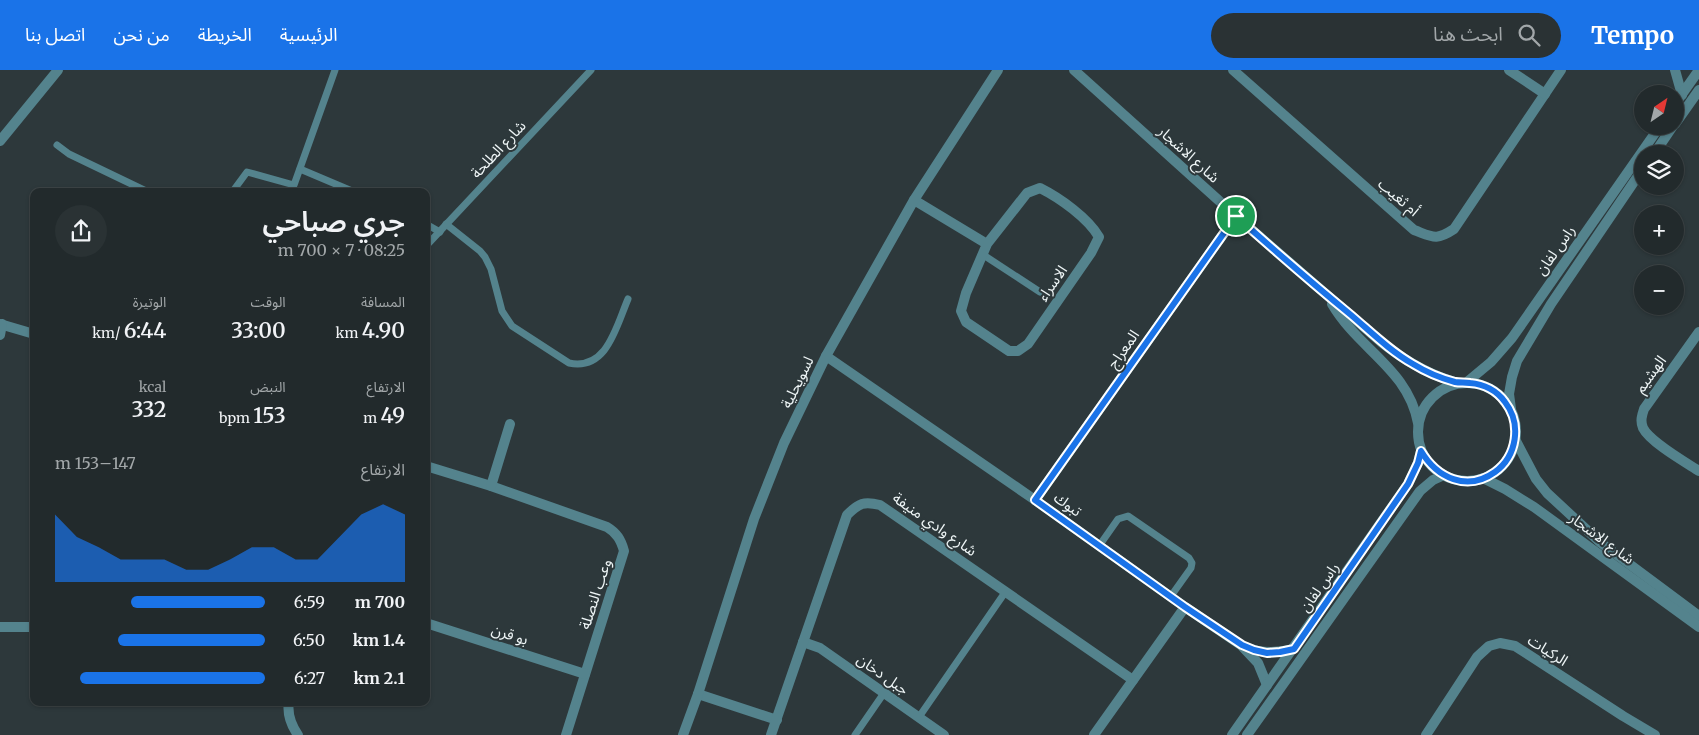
<!DOCTYPE html>
<html lang="ar">
<meta charset="utf-8">
<style>
:root{--surface:#222a2c;--page:#2a3234;--text:#f1f3f6;--muted:#a2a7a9;--line:#3f4648;--accent:#1a73e8}
body{margin:0;font-family:Merriweather,"Noto Sans Arabic",serif;background:var(--page);color:var(--text);direction:rtl;height:100vh;display:flex;flex-direction:column;font-size:19px;white-space:nowrap}
*{box-sizing:border-box;margin:0}
p{font-size:16px;color:var(--muted)}
.icon{flex:none;width:28px;height:28px;fill:none;stroke:currentColor;stroke-width:2;stroke-linecap:round;stroke-linejoin:round}
.map{position:relative;flex:1;overflow:hidden;direction:ltr}
.panel{position:absolute;left:30px;top:118px;width:400px;height:518px;display:flex;flex-direction:column;background:var(--surface);border-radius:10px;box-shadow:0 1px 4px #0004,0 0 0 1px var(--line);direction:rtl}
.panel>*{flex:none}
.needle{width:32px;rotate:35deg}
.fabs{position:absolute;left:1634px;top:15px;display:grid;gap:10px}
.fabs a{display:grid;place-items:center;width:50px;height:50px;border-radius:50%;background:var(--surface);box-shadow:0 1px 4px #0004,0 0 0 1px var(--line);font-size:25px}
.pin{position:absolute;display:grid;place-items:center;width:42px;height:42px;color:#fff;margin:-21px;border:2px solid #fff;border-radius:50%;box-shadow:0 1px 5px #0007}
.round{display:grid;place-items:center;flex:none;width:52px;height:52px;border-radius:26px;background:var(--page)}
.head{display:flex;align-items:center;justify-content:space-between;height:85px;padding:0 25px}
h1{font-size:28px;font-weight:600;line-height:38px}
.metrics{display:grid;grid-template-columns:repeat(3,1fr);gap:8px;height:85px;padding:5px 25px}
.metrics div{display:grid;align-content:center}
.metrics b{font-size:21px;font-weight:600}
.metrics small{font-size:14px;font-weight:400}
.metrics p{font-size:14px}
.chart{height:140px;padding:10px 25px}
.chart p{display:flex;justify-content:space-between}
.chart svg{width:100%;height:90px;margin-top:5px;fill:var(--accent);opacity:.7}
ul{padding:0 25px;list-style:none;font-size:16px}
li{display:grid;grid-template-columns:80px 60px 1fr;align-items:center;height:38px}
li i{height:12px;border-radius:6px;background:var(--accent)}
header{display:flex;align-items:center;gap:30px;box-sizing:border-box;height:70px;padding:0 25px;background:var(--accent);color:#fff}
header strong{font-size:24px}
nav{display:flex;gap:28px;margin-inline-start:auto;font-size:18px}
.search{width:350px;height:45px;background:var(--page);display:flex;align-items:center;gap:12px;box-sizing:border-box;padding:0 18px;border-radius:28px;color:var(--muted);font-size:19px}
.map>svg:first-child{display:block}
</style>
<header>
<strong>Tempo</strong>
<div class="search"><svg class="icon" aria-label="search" viewBox="0 0 24 24"><circle cx="10" cy="10" r="6"/><path d="M15 15l6 6"/></svg>ابحث هنا</div>
<nav><a>الرئيسية</a><a>الخريطة</a><a>من نحن</a><a>اتصل بنا</a></nav>
</header>
<div class="map">
<svg width="1699" height="665" viewBox="0 0 1699 665">
<rect width="100%" height="100%" fill="#2d383b"/>
<g fill="none" stroke-linecap="round" stroke-linejoin="round">
<g stroke="#54838d" stroke-width="7">
<path d="M57 75 69 84 146 121"/>
<path d="M300 99 352 121"/>
<path d="M233 121 247 102 294 115 335 0"/>
<path d="M426 154 440 162"/>
<path d="M446 154 480 181 485 187 491 199 502 241 512 256 569 293C607 301 616 257 628 229"/>
<path d="M426 176 591 0"/>
<path d="M982 184 1040 222"/>
<path d="M1099 476 1118 449 1128 446 1189 488 1192 493 1191 498 1171 526"/>
<path d="M919 647 1006 521"/>
<path d="M855 665 884 623"/>
</g>
<g stroke="#54838d" stroke-width="10">
<path d="M1074 0 1236 146 1381 272C1405 291 1429 305 1458 313"/>
<path d="M1233 0 1414 160C1433 167 1436 171 1454 159L1561 0"/>
<path d="M1509 0 1545 24"/>
<path d="M1675 0 1682 25"/>
<path d="M0 71 58 0"/>
<path d="M914 130 987 174 1027 123 1040 118C1060 128 1088 148 1099 167L1091 183 1028 274 1018 281H1009L966 252 961 241 966 223 987 174"/>
<path d="M1332 234C1359 280 1408 299 1418 353"/>
<path d="M0 254 34 264"/>
<path d="M1699 262 1644 339C1642 345 1640 351 1643 358 1650 372 1685 392 1699 401"/>
<path d="M0 265 2 254"/>
<path d="M826 286 1035 430 1185 537 1241 575 1258 593 1267 615"/>
<path d="M426 396 491 416 607 457C617 463 621 470 624 481L566 665"/>
<path d="M491 416 510 354"/>
<path d="M1035 430 1236 146"/>
<path d="M426 553 585 604"/>
<path d="M0 557H34"/>
<path d="M803 572 820 578 944 665"/>
<path d="M1246 577C1262 584 1277 583 1293 579"/>
<path d="M698 624 777 650"/>
<path d="M289 631C287 643 291 655 298 665"/>
<path d="M683 665 698 624 754 449 784 373 826 286 914 130 998 0"/>
<path d="M771 665 847 445C859 433 864 431 880 435L1133 610"/>
<path d="M1094 665 1185 537"/>
<path d="M1426 665 1477 587 1489 576 1500 573 1515 576 1623 646 1655 665"/>
</g>
<g stroke="#54838d" stroke-width="10">
<path d="M1675 34 1699 0"/>
<path d="M1675 54 1699 20"/>
<path d="M1654 84 1673 56"/>
<path d="M1467 312 1491 292 1512 268 1660 56"/>
<circle cx="1467" cy="362" r="49"/>
<path d="M1511 339 1509 324 1512 307 1517 291 1551 234 1642 100"/>
<path d="M1515 369 1536 409 1547 423 1601 473 1699 546"/>
<path d="M1483 408 1505 419 1534 437 1699 557"/>
<path d="M1232 665 1408 414 1418 393 1421 381"/>
<path d="M1247 665 1420 421 1433 410 1444 405"/>
</g>
</g>
<g fill="none" stroke-linecap="round" stroke-linejoin="round">
<g stroke="#fff" stroke-width="10">
<path id="route" d="M1236 146C1274 180 1312 213 1351 245 1371 262 1390 281 1413 294 1426 302 1440 308 1455 312 1460 313 1465 312 1470 313 1484 314 1497 321 1505 332 1522 354 1517 386 1495 402 1467 422 1437 408 1421 381L1418 393 1408 414 1294 579 1280 582 1267 583 1254 580 1242 575 1185 537 1035 430Z"/>
</g>
<use href="#route" stroke="#1a73e8" stroke-width="6"/>
</g>
<g text-anchor="middle" dominant-baseline="central" stroke-width="4" stroke-linejoin="round" paint-order="stroke">
<g font-size="15" fill="#eff6f7" stroke="#2d383b">
<text transform="translate(498 79) rotate(-47)">شارع الطلحة</text>
<text transform="translate(1189 84) rotate(42)">شارع الاشجار</text>
<text transform="translate(1399 127) rotate(41)">أم ثغيب</text>
<text transform="translate(1555 180) rotate(-55)">راس لفان</text>
<text transform="translate(1052 213) rotate(-55)">الاسراء</text>
<text transform="translate(1123 279) rotate(-55)">المعراج</text>
<text transform="translate(1650 304) rotate(-54)">الهشيم</text>
<text transform="translate(797 312) rotate(-64)">لسويحلية</text>
<text transform="translate(1068 434) rotate(36)">تبوك</text>
<text transform="translate(935 454) rotate(35)">شارع وادي منيفة</text>
<text transform="translate(1602 468) rotate(36)">شارع الاشجار</text>
<text transform="translate(1319 517) rotate(-55)">راس لفان</text>
<text transform="translate(595 524) rotate(-72)">وعب النصلة</text>
<text transform="translate(510 564) rotate(18)">بو قرن</text>
<text transform="translate(1548 580) rotate(33)">الركيات</text>
<text transform="translate(883 604) rotate(35)">جبل دخان</text>
</g>
</g>
</svg>
<div class="fabs">
<a><svg class="needle" viewBox="-14 -14 28 28"><path d="M0-13l5 13h-10z" fill="#e53935"/><path d="M0 13l5-13h-10z" fill="#a2a7a9"/></svg></a>
<a><svg class="icon" aria-label="layers" viewBox="0 0 24 24"><path d="M12 4l9 5-9 5-9-5zM3 14l9 5 9-5"/></svg></a>
<a>+</a>
<a>−</a>
</div>
<div class="pin" style="left:1236px;top:146px;background:#1e9e55"><svg class="icon" aria-label="arrive" viewBox="0 0 24 24"><path d="M6 21V4h12l-3 4 3 4H6"/></svg></div>
<section class="panel">
<div class="head"><div><h1>جري صباحي</h1><p>08:25 · 7 × 700 m</p></div><a class="round"><svg class="icon" aria-label="share" viewBox="0 0 24 24"><path d="M12 15V3M7 8l5-5 5 5M5 13v7h14v-7"/></svg></a></div>
<div class="metrics">
<div><p>المسافة</p><b>4.90<small> km</small></b></div>
<div><p>الوقت</p><b>33:00</b></div>
<div><p>الوتيرة</p><b>6:44<small> /km</small></b></div>
</div>
<div class="metrics">
<div><p>الارتفاع</p><b>49<small> m</small></b></div>
<div><p>النبض</p><b>153<small> bpm</small></b></div>
<div><p>kcal</p><b>332</b></div>
</div>
<div class="chart"><p><span>الارتفاع</span>147–153 m</p>
<svg viewBox="0 0 160 44" preserveAspectRatio="none"><path d="M0 44V11L10 22L20 27L30 33L40 33L50 33L60 38L70 38L80 33L90 27L100 27L110 33L120 33L130 22L140 11L150 6L160 11V44z"/></svg>
</div>
<ul>
<li><b>700 m</b>6:59<i style="width:64%"></i></li>
<li><b>1.4 km</b>6:50<i style="width:70%"></i></li>
<li><b>2.1 km</b>6:27<i style="width:88%"></i></li>
</ul>
</section>
</div>
